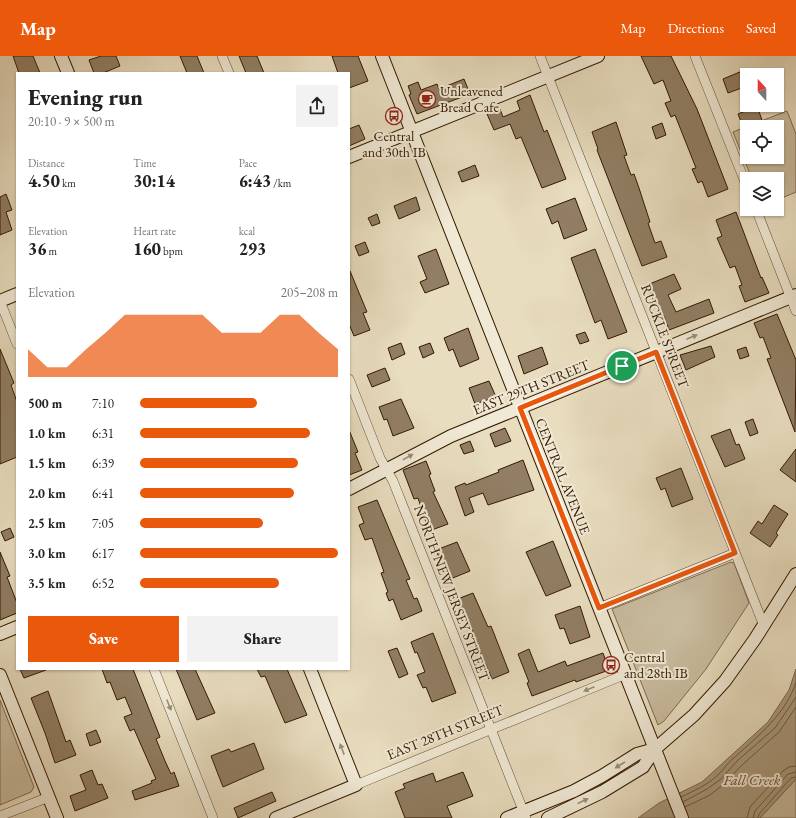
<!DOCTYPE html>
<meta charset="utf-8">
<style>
:root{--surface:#fff;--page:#f2f2f2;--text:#222;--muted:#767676;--accent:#ea580c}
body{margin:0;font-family:"EB Garamond",serif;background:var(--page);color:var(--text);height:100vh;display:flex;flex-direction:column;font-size:15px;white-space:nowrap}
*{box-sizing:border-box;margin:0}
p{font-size:13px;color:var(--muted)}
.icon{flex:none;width:22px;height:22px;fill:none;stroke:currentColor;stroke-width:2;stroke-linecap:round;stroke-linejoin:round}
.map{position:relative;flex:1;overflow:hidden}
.side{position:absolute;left:16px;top:16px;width:334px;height:598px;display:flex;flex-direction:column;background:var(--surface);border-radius:0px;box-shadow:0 1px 3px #0004}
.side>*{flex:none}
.needle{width:26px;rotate:339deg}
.buttons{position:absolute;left:740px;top:12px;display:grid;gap:8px}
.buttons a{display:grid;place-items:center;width:44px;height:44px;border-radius:0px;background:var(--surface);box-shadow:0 1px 3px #0004;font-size:20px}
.pin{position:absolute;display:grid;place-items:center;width:34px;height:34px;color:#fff;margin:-17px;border:2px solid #fff;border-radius:50%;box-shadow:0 1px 4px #0007}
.round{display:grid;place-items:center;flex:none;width:42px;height:42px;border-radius:0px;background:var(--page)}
.overview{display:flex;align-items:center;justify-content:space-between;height:68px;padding:0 12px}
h1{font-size:22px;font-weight:800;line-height:30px}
.figures{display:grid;grid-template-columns:repeat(3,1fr);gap:6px;height:68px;padding:4px 12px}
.figures div{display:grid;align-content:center}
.figures b{font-size:17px;font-weight:800}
.figures small{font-size:11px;font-weight:400}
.figures p{font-size:11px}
.chart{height:112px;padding:8px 12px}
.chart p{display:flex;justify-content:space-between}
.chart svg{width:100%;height:72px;margin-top:4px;fill:var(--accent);opacity:.7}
.primary-button{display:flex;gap:8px;margin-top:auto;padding:8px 12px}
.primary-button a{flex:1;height:46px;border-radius:0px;background:var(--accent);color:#fff;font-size:16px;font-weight:800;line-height:46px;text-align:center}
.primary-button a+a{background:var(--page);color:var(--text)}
ul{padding:0 12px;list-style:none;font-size:13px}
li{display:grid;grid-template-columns:64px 48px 1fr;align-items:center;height:30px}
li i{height:10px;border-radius:5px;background:var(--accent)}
header{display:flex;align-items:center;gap:24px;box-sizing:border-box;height:56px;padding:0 20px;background:var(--accent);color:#fff}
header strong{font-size:19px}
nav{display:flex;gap:22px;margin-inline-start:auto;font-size:14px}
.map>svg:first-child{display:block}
</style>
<header>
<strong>Map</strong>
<nav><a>Map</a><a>Directions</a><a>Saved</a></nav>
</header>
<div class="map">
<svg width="796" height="762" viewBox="0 0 796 762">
<rect width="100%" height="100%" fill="#e8ddbf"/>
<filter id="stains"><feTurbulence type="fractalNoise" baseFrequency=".005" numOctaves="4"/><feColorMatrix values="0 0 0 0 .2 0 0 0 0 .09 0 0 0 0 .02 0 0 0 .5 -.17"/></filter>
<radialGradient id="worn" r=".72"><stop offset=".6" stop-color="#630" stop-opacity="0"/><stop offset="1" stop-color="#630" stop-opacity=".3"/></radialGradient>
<g fill="#c9bc9f" stroke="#7e6a50" fill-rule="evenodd">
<path d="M787 55 796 78V136L777 144V123H752L733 76ZM747 71H777V101H747Z"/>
<path d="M731 506 734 507 749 547 706 613 664 665 658 669 612 553Z"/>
<path d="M0 644 34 731 31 736 0 749Z"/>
<path d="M796 723V762H760Z"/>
</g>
<path fill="#aa9a7e" stroke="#7a664c" d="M796 613V723L760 762H638L659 747 702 726 768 666 789 634Z"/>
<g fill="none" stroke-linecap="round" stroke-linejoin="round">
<g stroke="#6e5940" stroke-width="1">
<path d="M681 741C694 735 707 729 718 719 724 713 728 706 735 701 759 679 786 658 796 626"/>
<path d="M683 746 707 733 721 723 737 705 775 672 796 641"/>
<path d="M685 751 710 739 724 728 741 710 779 676 796 651"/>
<path d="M747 762 750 751 783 715 789 711 796 710"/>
<path d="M753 762 755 755 788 718 796 716"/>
<path d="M758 762 759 758 791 722 796 721"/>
</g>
</g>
<g fill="#917e64" stroke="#321801">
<path d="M13 0H33L40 17H19Z"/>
<path d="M101 0H116L120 10 103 17H94L89 4Z"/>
<path d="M180 0H197L204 17H187Z"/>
<path d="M239 0H257L264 17H246Z"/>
<path d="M332 0H358L368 25 349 32V17H338Z"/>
<path d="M641 0H671L697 53 728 133 708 141 702 125 698 127 692 113 696 112 675 59 671 61 665 47 671 45 663 24 654 28Z"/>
<path d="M747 13V30L728 37 723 23Z"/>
<path d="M464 23 470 38 417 58 409 39 411 38 408 30 418 26 421 34 437 28 439 33Z"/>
<path d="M530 39 544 76 547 74 566 123 542 132 521 81 516 83 510 68 494 74 487 58 500 53 503 61 520 54 517 45Z"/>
<path d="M757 50 762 64 743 71 738 58Z"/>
<path d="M616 66 627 99 624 100 631 119 634 118 639 132 650 166 648 167 655 187 661 185 667 201 642 210 597 94 598 93 592 76Z"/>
<path d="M662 67 666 79 656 83 652 71Z"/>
<path d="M359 69 365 83 349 90V73Z"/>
<path d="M475 109 479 120 462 126 458 116Z"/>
<path d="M6 138 12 154 6 156 12 174 0 179V141Z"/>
<path d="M416 141 420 154 399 163 394 150Z"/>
<path d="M575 142 587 174 564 183 558 165 552 168 546 153Z"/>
<path d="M736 156 761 222 762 221 769 237 745 246 739 230 742 229 735 210 730 212 717 182 722 180 716 164Z"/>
<path d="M377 158 380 167 372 170 368 162Z"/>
<path d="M365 186 369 196 359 200 355 190Z"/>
<path d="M436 193 449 228 425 237 420 226 427 223 418 200Z"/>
<path d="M595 193 627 276 608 283 601 264 595 267 571 202Z"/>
<path d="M350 215 367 256 363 257 370 274 354 280 349 268Z"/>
<path d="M674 218 681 233 668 239 676 256 709 243 714 257 669 274 664 260 661 261 647 229Z"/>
<path d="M777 258 796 304 795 376 767 303 771 302 763 281 760 282 754 267Z"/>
<path d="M468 272 479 303 460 311 453 293 449 295 444 282Z"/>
<path d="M585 276 589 285 580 288 576 279Z"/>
<path d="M401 287 405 298 392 304 388 292Z"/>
<path d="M430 287 434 297 423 302 419 291Z"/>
<path d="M711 290 715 301 686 314 680 299Z"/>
<path d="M542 291 548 308 524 318 518 300Z"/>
<path d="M746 291 749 300 740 303 737 294Z"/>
<path d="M0 293 14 327 11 329 17 346V401L0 408Z"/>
<path d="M385 312 390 324 372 331 367 319Z"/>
<path d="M489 325 496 341 475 348 469 332Z"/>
<path d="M401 343 414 372 393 380 387 363 384 364 379 351Z"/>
<path d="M753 363 758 377 750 380 745 366Z"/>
<path d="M505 372 511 385 495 391 490 378Z"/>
<path d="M730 373 736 389 739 388 745 403 725 411 711 380Z"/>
<path d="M349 374 358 396 355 397 362 414 349 419Z"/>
<path d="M470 385 474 395 464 398 460 389Z"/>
<path d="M796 393V426L780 414Z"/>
<path d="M523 404 534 434 488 449 483 437 469 442 474 456 465 460 455 431 465 427 466 429 499 416 498 414Z"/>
<path d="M426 405 431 418 429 419 435 435 433 436 448 468 429 475 418 442 414 443 403 414Z"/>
<path d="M681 412 693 443 672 451 665 432 661 434 656 422Z"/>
<path d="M377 444 410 523 406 524 414 543 417 542 422 555 401 564 393 543 389 545 386 537 388 536 381 517 384 516 372 482 365 484 359 469 364 467 358 451Z"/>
<path d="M774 449 788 458 776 477 778 479 770 491 750 477 758 465 762 468Z"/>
<path d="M10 472 14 481 5 485 1 476Z"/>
<path d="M553 485 571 530 546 540 526 496Z"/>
<path d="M457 486 470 515 448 524 436 494Z"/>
<path d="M0 496 10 520 7 521 17 547V557L0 564Z"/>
<path d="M473 537 488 571 491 570 509 616 492 623 483 602 482 603 471 571 467 572 455 544Z"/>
<path d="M580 550 590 581 570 588 564 572 560 573 555 559Z"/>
<path d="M433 577 456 637 432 646 426 631 423 632 417 619 425 616 417 596 415 597 411 586Z"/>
<path d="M397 592 408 618 399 622 388 595Z"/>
<path d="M529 593 538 616 565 605 567 610 603 597 609 614 576 626 575 624 532 640 527 627 529 626 518 598Z"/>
<path d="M20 613H46V614L24 622Z"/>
<path d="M102 613H133L160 681 156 683 165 705 171 718 174 716 179 730 135 744 132 735 152 727 151 725 156 723 134 673 130 675 124 661 132 658 125 641 117 644 110 626 107 627Z"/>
<path d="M176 613H195L215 657 197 664Z"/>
<path d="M257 613H287L307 659 285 667 265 620 261 621Z"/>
<path d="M48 635 66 686 70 684 76 699 55 707 45 677 31 642Z"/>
<path d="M96 674 101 686 90 690 86 678Z"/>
<path d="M254 687 264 713 223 731 211 700 229 693 231 696Z"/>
<path d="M92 714 98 729 102 728 108 742 75 755 70 740 86 734 80 719Z"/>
<path d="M463 716 473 740 447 750 452 762H405L395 736 405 732 403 728 433 717 436 726Z"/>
<path d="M272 736 276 745 238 762 234 752Z"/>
</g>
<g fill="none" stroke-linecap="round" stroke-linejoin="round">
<g stroke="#604930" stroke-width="10">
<g id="street">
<path d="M222 0 229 17"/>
<path d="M540 0 764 570"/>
<path d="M695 0 747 131"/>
<path d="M756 153 796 255"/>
<path d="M0 245 17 288"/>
<path d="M349 323 380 402 393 425 526 762"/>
<path d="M599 552 735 497"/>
<path d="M154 613 213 762"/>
<path d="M356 729 626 618"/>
<path d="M0 760 49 741"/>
</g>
</g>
<g stroke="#321801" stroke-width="14">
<g id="secondary">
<path d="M61 0 68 17"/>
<path d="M382 0 682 762"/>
<path d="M349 101 598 0"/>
<path d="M0 245 17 238"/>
<path d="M349 433 451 380 796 239"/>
<path d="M0 578 17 571"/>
<path d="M0 619 57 762"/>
<path d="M276 762 356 729 310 613"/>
<path d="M507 762 574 735 602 720 637 698 655 693"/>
<path d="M548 762 602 736 643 711 655 693 694 659 725 625 755 583 796 518"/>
</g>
</g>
<use href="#street" stroke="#f0e9d5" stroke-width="9"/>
<use href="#secondary" stroke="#f0e9d5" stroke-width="12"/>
</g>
<defs><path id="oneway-solid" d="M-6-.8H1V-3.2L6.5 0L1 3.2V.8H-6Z"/></defs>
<g fill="#9a8b76">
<use href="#oneway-solid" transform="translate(692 281) rotate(-23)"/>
<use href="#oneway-solid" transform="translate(408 401) rotate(-29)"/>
<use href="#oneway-solid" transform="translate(589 633) rotate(158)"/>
<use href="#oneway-solid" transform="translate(169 649) rotate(68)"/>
<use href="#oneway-solid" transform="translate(342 693) rotate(-111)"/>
<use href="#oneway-solid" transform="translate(620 709) rotate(148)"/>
<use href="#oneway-solid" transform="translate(583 745) rotate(-26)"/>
</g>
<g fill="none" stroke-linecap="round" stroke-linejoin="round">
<g stroke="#fff" stroke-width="8">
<path id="route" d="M656 296 735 497 599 552 520 352Z"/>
</g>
<use href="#route" stroke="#ea580c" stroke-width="5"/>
</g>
<defs>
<g id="cafe-ring" transform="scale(0.9)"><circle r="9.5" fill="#f0e9d5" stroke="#8f2418" stroke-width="1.5"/><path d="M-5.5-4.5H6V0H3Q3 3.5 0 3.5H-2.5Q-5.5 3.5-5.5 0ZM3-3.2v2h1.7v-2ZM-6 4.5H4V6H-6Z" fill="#8f2418"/></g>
<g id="bus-ring" transform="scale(0.9)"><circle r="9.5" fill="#f0e9d5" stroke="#8f2418" stroke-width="1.5"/><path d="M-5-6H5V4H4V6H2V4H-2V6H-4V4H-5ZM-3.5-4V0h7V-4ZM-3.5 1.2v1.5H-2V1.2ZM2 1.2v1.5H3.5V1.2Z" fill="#8f2418"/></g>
</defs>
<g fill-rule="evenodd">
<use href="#cafe-ring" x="427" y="43"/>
<use href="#bus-ring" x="394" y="60"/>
<use href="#bus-ring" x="611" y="609"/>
</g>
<g text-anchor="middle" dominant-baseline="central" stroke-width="4" stroke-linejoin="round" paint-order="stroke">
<g font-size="14" fill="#321801" stroke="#f0e9d5" text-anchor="start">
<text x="440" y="35">Unleavened<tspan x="440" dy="16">Bread Cafe</tspan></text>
<text x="394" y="80" text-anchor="middle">Central<tspan x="394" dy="16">and 30th IB</tspan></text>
<text x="624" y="601">Central<tspan x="624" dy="16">and 28th IB</tspan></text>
</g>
<g font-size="14" fill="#321801" stroke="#f0e9d5">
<text transform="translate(665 280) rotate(69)">RUCKLE STREET</text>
<text transform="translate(531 331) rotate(-22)">EAST 29TH STREET</text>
<text transform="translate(563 420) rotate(68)">CENTRAL AVENUE</text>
<text transform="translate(452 537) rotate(69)">NORTH NEW JERSEY STREET</text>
<text transform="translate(445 676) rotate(-22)">EAST 28TH STREET</text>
</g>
<g font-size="15" font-style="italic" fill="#624c33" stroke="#f0e9d5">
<text x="752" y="723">Fall Creek</text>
</g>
</g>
<rect width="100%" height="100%" filter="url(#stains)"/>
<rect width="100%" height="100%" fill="url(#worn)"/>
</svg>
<div class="buttons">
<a><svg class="needle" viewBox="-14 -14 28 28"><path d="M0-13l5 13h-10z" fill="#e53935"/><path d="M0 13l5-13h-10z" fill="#767676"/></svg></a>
<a><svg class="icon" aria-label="locate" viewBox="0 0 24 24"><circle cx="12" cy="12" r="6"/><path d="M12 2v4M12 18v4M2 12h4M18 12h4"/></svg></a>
<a><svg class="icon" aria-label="layers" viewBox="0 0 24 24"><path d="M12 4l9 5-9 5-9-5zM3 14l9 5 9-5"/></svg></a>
</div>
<div class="pin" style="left:622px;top:310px;background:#1e9e55"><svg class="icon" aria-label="arrive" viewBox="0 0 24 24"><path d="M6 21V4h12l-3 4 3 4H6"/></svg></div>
<section class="side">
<div class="overview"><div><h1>Evening run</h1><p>20:10 · 9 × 500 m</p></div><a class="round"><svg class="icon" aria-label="share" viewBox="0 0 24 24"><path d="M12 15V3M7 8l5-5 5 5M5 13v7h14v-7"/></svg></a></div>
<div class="figures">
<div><p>Distance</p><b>4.50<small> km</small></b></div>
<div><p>Time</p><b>30:14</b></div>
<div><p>Pace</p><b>6:43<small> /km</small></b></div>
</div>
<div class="figures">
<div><p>Elevation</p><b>36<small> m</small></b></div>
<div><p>Heart rate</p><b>160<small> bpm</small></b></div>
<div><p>kcal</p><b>293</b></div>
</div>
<div class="chart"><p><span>Elevation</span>205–208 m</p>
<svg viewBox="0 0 160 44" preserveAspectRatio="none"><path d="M0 44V27L10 38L20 38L30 27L40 17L50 6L60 6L70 6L80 6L90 6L100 17L110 17L120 17L130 6L140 6L150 17L160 27V44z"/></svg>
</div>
<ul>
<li><b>500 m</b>7:10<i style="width:59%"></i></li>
<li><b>1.0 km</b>6:31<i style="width:86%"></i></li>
<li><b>1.5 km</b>6:39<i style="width:80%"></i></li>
<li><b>2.0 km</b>6:41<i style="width:78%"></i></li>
<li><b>2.5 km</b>7:05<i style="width:62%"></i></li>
<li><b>3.0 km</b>6:17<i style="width:100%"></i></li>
<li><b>3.5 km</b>6:52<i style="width:70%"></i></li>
</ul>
<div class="primary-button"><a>Save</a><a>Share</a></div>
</section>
</div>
